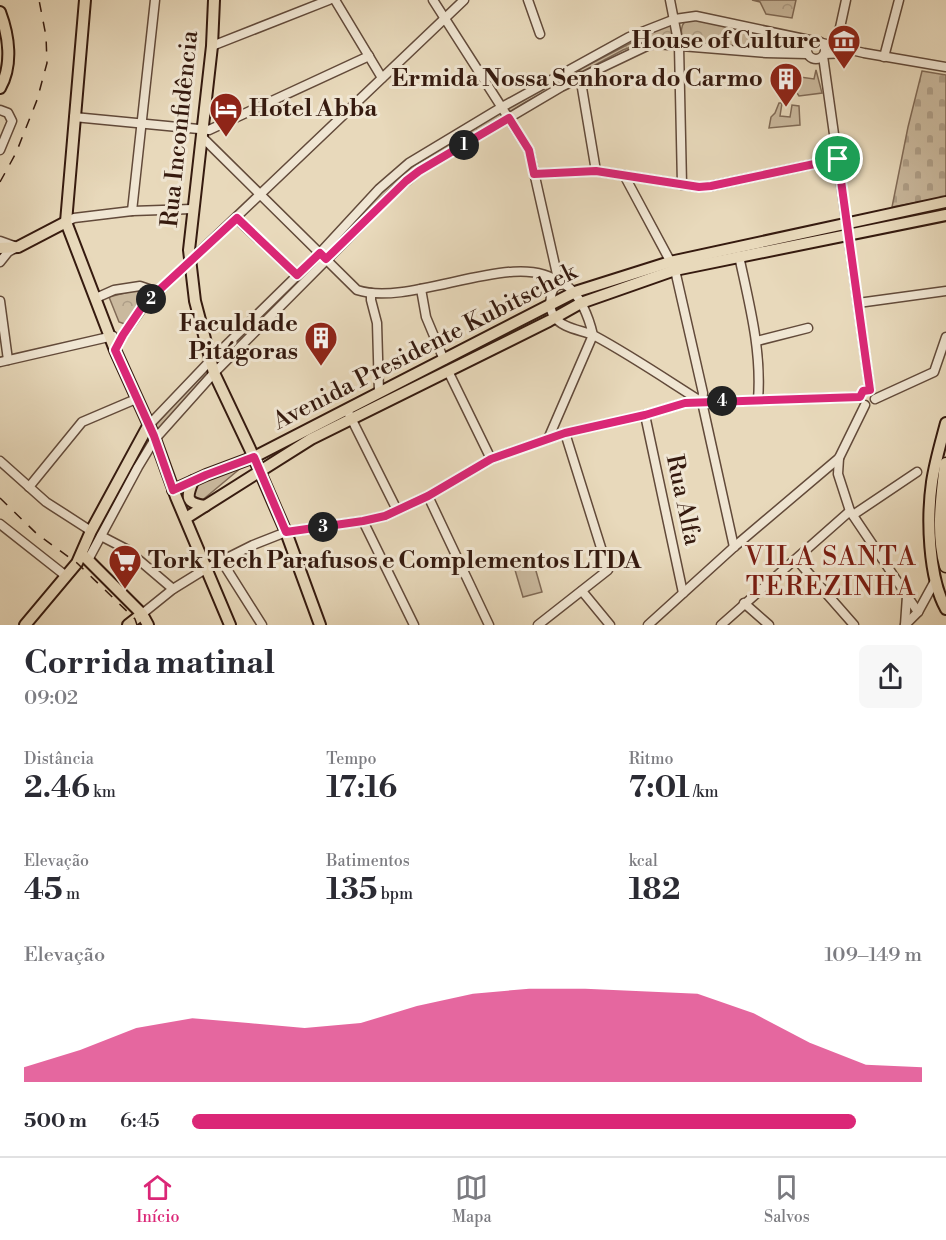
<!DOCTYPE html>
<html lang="pt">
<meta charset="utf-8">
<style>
:root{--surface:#fff;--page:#f7f7f7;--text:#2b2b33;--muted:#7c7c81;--line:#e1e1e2;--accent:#db2777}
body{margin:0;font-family:"Libre Bodoni",serif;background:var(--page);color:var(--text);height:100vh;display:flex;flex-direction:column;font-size:22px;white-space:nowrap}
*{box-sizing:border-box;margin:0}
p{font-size:20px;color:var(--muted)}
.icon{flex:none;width:33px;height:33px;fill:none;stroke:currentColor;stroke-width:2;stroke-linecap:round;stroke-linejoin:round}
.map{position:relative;height:625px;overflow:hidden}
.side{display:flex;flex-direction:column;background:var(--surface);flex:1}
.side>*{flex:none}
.pin{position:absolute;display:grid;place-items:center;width:51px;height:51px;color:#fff;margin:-26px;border:3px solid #fff;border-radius:50%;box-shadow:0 2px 6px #0007}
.km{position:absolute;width:30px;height:30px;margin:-15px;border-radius:50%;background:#222;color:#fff;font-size:16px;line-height:30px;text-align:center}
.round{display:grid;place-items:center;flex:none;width:63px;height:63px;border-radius:9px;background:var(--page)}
.headline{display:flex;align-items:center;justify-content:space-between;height:102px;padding:0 24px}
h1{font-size:33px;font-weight:700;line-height:45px}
.metrics{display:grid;grid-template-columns:repeat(3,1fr);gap:9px;height:102px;padding:6px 24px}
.metrics div{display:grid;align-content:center}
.metrics b{font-size:30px;font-weight:700}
.metrics small{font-size:16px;font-weight:400}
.metrics p{font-size:16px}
.chart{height:168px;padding:12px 24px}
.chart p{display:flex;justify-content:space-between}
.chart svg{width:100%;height:108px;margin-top:6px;fill:var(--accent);opacity:.7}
ul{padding:0 24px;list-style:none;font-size:20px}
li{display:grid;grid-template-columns:96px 72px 1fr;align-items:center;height:45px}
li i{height:15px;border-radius:8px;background:var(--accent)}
.tabs{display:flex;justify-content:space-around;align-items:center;height:84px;border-top:2px solid var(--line);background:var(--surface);font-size:16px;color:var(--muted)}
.tabs a{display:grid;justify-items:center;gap:3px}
.tabs .on{color:var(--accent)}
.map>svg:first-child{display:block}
</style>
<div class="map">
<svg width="946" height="625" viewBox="0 0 946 625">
<defs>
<pattern id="forest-crowns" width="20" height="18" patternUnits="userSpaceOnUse" patternTransform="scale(1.5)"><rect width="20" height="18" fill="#cab99e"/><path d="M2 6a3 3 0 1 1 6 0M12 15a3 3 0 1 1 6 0" fill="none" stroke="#ae9e87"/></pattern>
<pattern id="cemetery-stones" width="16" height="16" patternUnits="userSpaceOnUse" patternTransform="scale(1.5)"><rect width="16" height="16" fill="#cab99e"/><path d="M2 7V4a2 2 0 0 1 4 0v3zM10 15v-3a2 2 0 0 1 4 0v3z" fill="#ae9e87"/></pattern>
</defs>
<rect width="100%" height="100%" fill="#e8d9bb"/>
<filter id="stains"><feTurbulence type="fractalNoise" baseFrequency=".00333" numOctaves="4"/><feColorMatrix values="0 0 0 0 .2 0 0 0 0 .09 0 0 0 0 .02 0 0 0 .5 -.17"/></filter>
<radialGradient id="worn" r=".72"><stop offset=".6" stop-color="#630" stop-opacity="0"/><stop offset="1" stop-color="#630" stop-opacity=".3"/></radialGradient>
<g fill="#cab99e" stroke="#806a56" stroke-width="1.5">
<path d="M816 70 822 93 799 96 795 90 796 81 800 77 814 79Z"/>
<path d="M779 103H782L780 116 790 117 792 105 799 106 800 125 769 128 771 117 775 113Z"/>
<path d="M542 313 546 317 354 415 351 409Z"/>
<path d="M534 564 542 592 523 597 515 570Z"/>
</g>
<g fill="url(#forest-crowns)" stroke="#806a56" stroke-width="1.5">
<path d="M752 0H796L792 18 766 14 760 2Z"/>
<path d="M692 18 808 41 805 45 804 53 686 45C680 35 678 22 692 18Z"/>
<path d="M673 21 675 40 657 37 623 50 526 102 407 174 204 377 148 444 91 550 87 547 145 437 192 385 392 182 413 166 521 100Z"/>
<path d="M144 288 151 292 138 304 125 324 119 322 109 297Z"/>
<path d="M248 462 200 502H196L190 493 194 486Z"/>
</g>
<path fill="url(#cemetery-stones)" stroke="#806a56" stroke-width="1.5" d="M922 71 946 75V197L892 207 908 127Z"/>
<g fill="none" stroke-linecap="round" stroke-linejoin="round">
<g stroke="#624a3a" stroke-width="11">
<g id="minor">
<path d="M335 0 382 78"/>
<path d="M433 0 529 150 559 283"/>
<path d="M528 0 540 34"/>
<path d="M670 0 679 46 682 185"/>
<circle cx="816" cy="50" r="9"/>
<path d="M822 43 864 53 946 67"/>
<path d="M212 46 329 0"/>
<path d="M836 46 846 0"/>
<path d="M825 54 848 53"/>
<path d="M823 56 870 390"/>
<path d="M884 57 899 0"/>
<path d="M580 76 596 171"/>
<path d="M0 110 8 113 12 121 0 150"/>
<path d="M74 117 209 130 369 56"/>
<path d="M202 137 357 290C412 308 518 247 560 283"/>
<path d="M534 174 596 171 699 187 711 186 838 159"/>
<path d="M624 175 675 270 703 393 702 402 734 547"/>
<path d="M132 211 155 0"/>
<path d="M236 218 297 275"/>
<path d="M66 222 74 218 132 211 192 209"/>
<path d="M0 241 14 246"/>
<path d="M739 256C749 303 762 351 758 400"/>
<path d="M0 262 8 252 17 247"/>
<path d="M421 289 426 317 444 360"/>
<path d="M371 293V300L377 323 379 392"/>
<path d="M96 298 114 290 140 286 158 292"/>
<path d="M0 301 8 360"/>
<path d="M858 303 946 291"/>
<path d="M593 335C589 318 580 293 564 284L555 286C550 294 548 308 554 316 562 329 583 330 595 336 632 356 667 380 702 402"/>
<path d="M757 341 808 328"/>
<path d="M115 350 123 335 145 304 464 0"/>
<path d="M0 362 113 336"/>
<path d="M448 371 491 459"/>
<path d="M875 399 934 372 946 337"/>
<path d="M349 414 397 510"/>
<path d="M645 415 683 593"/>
<path d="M148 426 210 361 318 255 379 189 409 163 502 107 629 37 675 19 696 16 814 41"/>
<path d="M548 439 593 335"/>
<path d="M839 458 838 474 850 511 918 612"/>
<path d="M0 461 46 502 91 531"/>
<path d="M29 487 82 422 136 399"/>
<path d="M428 496 489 625"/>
<path d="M853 515 917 472"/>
<path d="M363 521 414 625"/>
<path d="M0 524 66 576"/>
<path d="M101 536 126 549 173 589"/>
<path d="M88 560 138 467 155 439 214 373 397 189 419 171 561 87 647 46 656 44 766 53 807 54"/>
<path d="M221 560 262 625"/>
<path d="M797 560 854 625"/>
<path d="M582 591 610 625"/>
<path d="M744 603 769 625"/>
<path d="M142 614 173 589 207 568 253 545 286 532 363 521 385 516 428 496 491 459 565 433 645 415 685 403 860 397"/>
<path d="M538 625 608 570 565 433"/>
<path d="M648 625 734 547 839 458 865 405"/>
<path d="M721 625 850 511"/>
<path d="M905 625 918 612 935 581"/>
<path d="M905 625 907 596"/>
</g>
</g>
<g stroke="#351a0f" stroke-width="14">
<g id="major">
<path d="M85 0 66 222 115 350 154 436 176 497 230 625"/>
<path d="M214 0 212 46 189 250 195 301 214 373 250 449 286 532 320 625"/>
<path d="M0 12C9 36 13 65 0 88"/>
<path d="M0 248 18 247 66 222"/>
<path d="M946 423C941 442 935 462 932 482 927 517 928 577 946 609"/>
<path d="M193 481C186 498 186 503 205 506"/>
<path d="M173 490 206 475 254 457 575 292 670 262 946 202"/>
<path d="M186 518 311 439 549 321 581 303 675 270 946 215"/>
<path d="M82 554 142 614 148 625"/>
<path d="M25 625 77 563 91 531 148 426"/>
<path d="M128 625 142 614"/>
</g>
</g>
<g stroke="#351a0f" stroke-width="15">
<path id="highway" d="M946 464C942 498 937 533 946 566"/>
</g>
<use href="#minor" stroke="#f0e6d3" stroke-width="8"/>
<use href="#major" stroke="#e8d9bb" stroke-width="10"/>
<use href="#highway" stroke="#e8d9bb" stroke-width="12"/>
<g stroke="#351a0f" stroke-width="1.5" stroke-dasharray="10 10" stroke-linecap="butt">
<path d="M0 182 16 153 37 100 47 63 46 36 39 0"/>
<path d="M0 498 37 534 77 563 135 619 137 625"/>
</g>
</g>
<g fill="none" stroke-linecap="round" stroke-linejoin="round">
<g stroke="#fff" stroke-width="12">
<path id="route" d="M509 118 529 150 534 174 596 171 699 187 711 186 838 159 870 390 863 391 860 397 685 403 645 415 565 433 491 459 428 496 385 516 363 521 286 532 254 457 206 475 173 490 154 436 115 350 123 335 144 304 237 218 297 275 320 253 326 259 406 181 419 171Z"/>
</g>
<use href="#route" stroke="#db2777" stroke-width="8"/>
</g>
<defs>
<g id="museum-pin" transform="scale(1.725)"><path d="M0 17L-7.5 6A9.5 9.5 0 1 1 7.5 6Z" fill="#8f2418" stroke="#f0e6d3"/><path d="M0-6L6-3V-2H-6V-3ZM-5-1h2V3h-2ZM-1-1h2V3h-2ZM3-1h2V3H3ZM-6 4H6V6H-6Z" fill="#fff"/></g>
<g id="building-pin" transform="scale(1.725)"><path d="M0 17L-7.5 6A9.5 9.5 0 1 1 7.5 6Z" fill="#8f2418" stroke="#f0e6d3"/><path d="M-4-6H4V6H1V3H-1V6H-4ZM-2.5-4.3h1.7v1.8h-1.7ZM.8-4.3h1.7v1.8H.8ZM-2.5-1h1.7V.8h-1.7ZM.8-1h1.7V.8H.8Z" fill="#fff"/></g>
<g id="hotel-pin" transform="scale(1.725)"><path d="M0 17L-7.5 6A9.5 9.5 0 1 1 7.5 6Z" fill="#8f2418" stroke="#f0e6d3"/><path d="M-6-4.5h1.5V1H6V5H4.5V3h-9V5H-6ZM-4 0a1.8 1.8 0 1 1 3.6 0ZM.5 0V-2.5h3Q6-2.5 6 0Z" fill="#fff"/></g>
<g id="supermarket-pin" transform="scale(1.725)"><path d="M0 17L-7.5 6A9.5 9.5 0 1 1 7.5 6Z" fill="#8f2418" stroke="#f0e6d3"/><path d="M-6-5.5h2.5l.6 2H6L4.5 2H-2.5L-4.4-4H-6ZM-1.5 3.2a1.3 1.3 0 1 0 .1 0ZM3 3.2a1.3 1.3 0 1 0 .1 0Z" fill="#fff"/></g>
</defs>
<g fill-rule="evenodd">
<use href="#museum-pin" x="844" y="41"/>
<use href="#building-pin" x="786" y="79"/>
<use href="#hotel-pin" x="226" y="109"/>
<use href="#building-pin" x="321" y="338"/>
<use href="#supermarket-pin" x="125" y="561"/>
</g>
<g text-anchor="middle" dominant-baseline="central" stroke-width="6" stroke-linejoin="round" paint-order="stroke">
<g font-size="24" font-weight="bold" fill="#351a0f" stroke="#f0e6d3" text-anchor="end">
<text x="821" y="41">House of Culture</text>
<text x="763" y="79">Ermida Nossa Senhora do Carmo</text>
<text x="249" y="109" text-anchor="start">Hotel Abba</text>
<text x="298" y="324">Faculdade<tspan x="298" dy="28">Pitágoras</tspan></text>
<text x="148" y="561" text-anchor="start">Tork Tech Parafusos e Complementos LTDA</text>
</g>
<g font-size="24" fill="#351a0f" stroke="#f0e6d3">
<text transform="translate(180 129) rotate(-84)">Rua Inconfidência</text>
<text transform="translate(425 347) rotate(-27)">Avenida Presidente Kubitschek</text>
<text transform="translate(683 500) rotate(78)">Rua Alfa</text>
</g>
<g font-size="26" letter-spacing="1.5" fill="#7a1f14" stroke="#f0e6d3">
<text x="831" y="557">VILA SANTA<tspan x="831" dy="30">TEREZINHA</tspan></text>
</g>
</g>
<rect width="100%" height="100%" filter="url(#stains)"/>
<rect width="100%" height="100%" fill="url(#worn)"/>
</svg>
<div class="pin" style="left:838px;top:159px;background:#1e9e55"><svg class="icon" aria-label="arrive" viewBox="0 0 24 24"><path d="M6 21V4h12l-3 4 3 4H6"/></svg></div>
<b class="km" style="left:464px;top:145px">1</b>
<b class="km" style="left:151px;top:299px">2</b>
<b class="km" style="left:323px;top:527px">3</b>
<b class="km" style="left:722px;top:401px">4</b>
</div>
<section class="side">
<div class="headline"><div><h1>Corrida matinal</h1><p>09:02</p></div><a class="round"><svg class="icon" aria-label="share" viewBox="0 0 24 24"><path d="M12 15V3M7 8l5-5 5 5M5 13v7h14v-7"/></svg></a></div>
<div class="metrics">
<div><p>Distância</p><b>2.46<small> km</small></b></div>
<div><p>Tempo</p><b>17:16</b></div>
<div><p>Ritmo</p><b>7:01<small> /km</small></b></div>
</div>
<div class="metrics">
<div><p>Elevação</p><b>45<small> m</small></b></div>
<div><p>Batimentos</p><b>135<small> bpm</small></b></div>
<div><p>kcal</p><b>182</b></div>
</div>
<div class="chart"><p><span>Elevação</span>109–149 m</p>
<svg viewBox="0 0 160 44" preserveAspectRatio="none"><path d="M0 44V38L10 31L20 22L30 18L40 20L50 22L60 20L70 13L80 8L90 6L100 6L110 7L120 8L130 16L140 28L150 37L160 38V44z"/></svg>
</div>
<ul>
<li><b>500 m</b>6:45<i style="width:91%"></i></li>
</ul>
</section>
<nav class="tabs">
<a class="on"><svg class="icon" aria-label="home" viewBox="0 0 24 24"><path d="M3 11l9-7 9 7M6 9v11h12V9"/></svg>Início</a>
<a><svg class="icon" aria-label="map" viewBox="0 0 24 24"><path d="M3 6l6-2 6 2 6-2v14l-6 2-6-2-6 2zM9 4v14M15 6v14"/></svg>Mapa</a>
<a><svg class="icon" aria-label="saved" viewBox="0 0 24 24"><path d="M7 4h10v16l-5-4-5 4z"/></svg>Salvos</a>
</nav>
